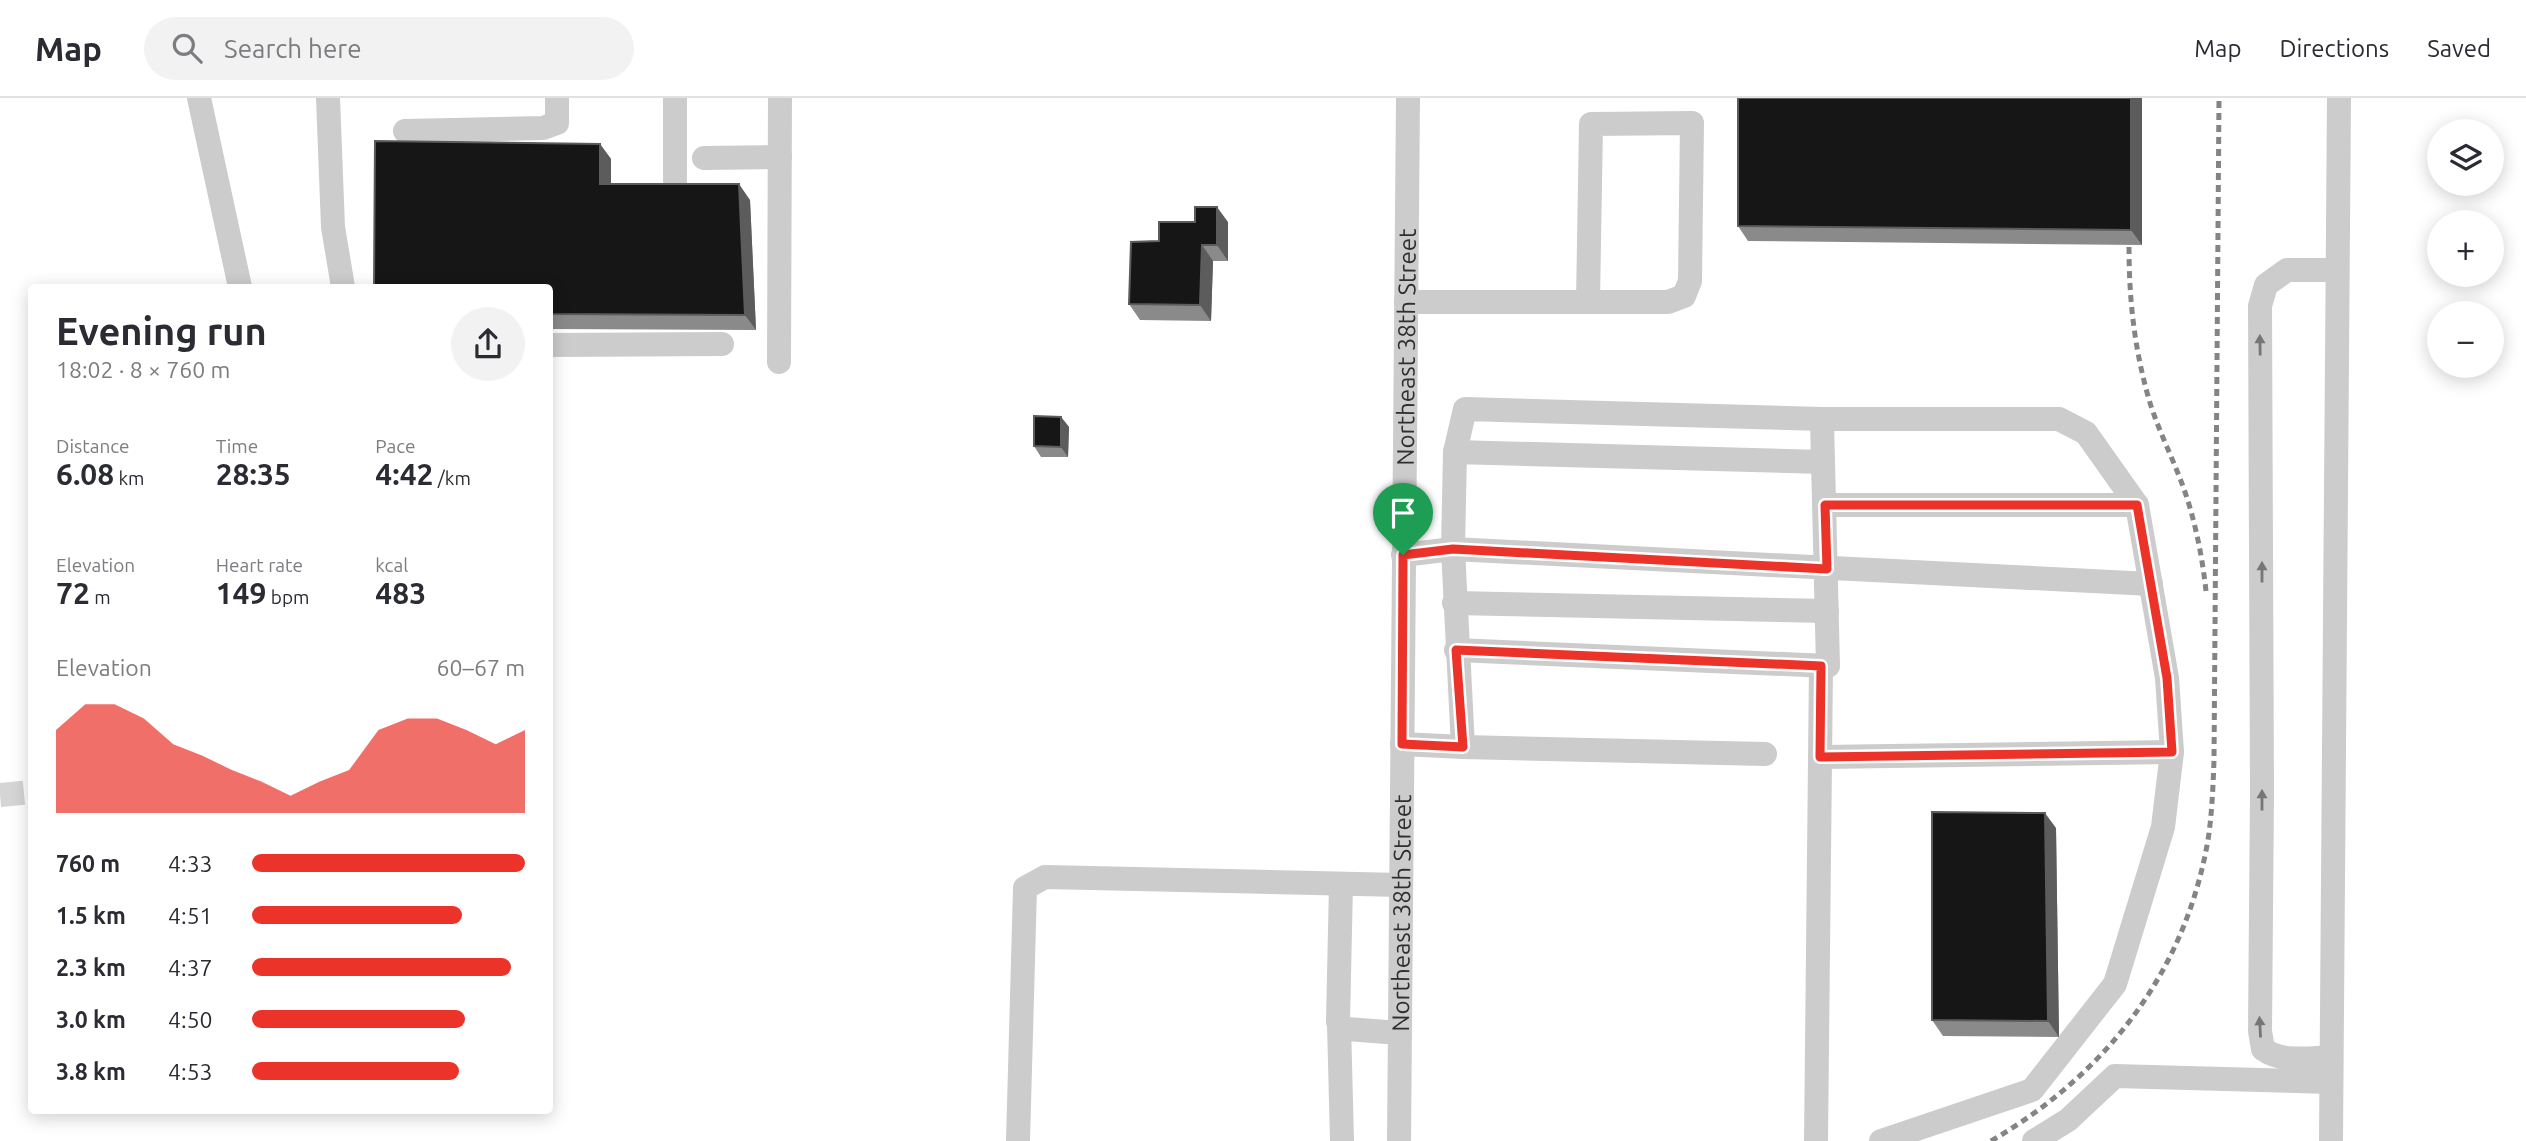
<!DOCTYPE html>
<meta charset="utf-8">
<style>
:root{--surface:#fff;--page:#f2f2f3;--text:#2b2b33;--muted:#7c7c81;--line:#e1e1e2;--accent:#ec332a}
body{margin:0;font-family:Ubuntu,sans-serif;background:var(--page);color:var(--text);height:100vh;display:flex;flex-direction:column;font-size:26px;white-space:nowrap}
*{box-sizing:border-box;margin:0}
p{font-size:23px;color:var(--muted)}
.icon{flex:none;width:38px;height:38px;fill:none;stroke:currentColor;stroke-width:2;stroke-linecap:round;stroke-linejoin:round}
.map{position:relative;flex:1;overflow:hidden}
.details{position:absolute;left:28px;top:186px;width:525px;height:830px;display:flex;flex-direction:column;background:var(--surface);border-radius:7px;box-shadow:0 4px 18px #0003}
.details>*{flex:none}
.controls{position:absolute;left:2427px;top:21px;display:grid;gap:14px}
.controls a{display:grid;place-items:center;width:77px;height:77px;border-radius:50%;background:var(--surface);box-shadow:0 4px 18px #0003;font-size:35px}
.pin{position:absolute;display:grid;place-items:center;width:60px;height:60px;color:#fff;margin:-72px -30px;border-radius:50% 50% 50% 0;rotate:-45deg;box-shadow:0 0 7px #0007}
.pin .icon{rotate:45deg}
.round{display:grid;place-items:center;flex:none;width:74px;height:74px;border-radius:37px;background:var(--page)}
.headline{display:flex;align-items:center;justify-content:space-between;height:119px;padding:0 28px}
h1{font-size:38px;font-weight:600;line-height:52px}
.figures{display:grid;grid-template-columns:repeat(3,1fr);gap:10px;height:119px;padding:7px 28px}
.figures div{display:grid;align-content:center}
.figures b{font-size:30px;font-weight:600}
.figures small{font-size:19px;font-weight:400}
.figures p{font-size:19px}
.chart{height:196px;padding:14px 28px}
.chart p{display:flex;justify-content:space-between}
.chart svg{width:100%;height:126px;margin-top:7px;fill:var(--accent);opacity:.7}
ul{padding:0 28px;list-style:none;font-size:23px}
li{display:grid;grid-template-columns:112px 84px 1fr;align-items:center;height:52px}
li i{height:18px;border-radius:9px;background:var(--accent)}
header{display:flex;align-items:center;gap:42px;box-sizing:border-box;height:98px;padding:0 35px;background:var(--surface);border-bottom:2px solid var(--line)}
header strong{font-size:33px}
nav{display:flex;gap:38px;margin-inline-start:auto;font-size:24px}
.search{width:490px;height:63px;background:var(--page);display:flex;align-items:center;gap:18px;box-sizing:border-box;padding:0 24px;border-radius:38px;color:var(--muted);font-size:26px}
.map>svg:first-child{display:block}
</style>
<header>
<strong>Map</strong>
<div class="search"><svg class="icon" aria-label="search" viewBox="0 0 24 24"><circle cx="10" cy="10" r="6"/><path d="M15 15l6 6"/></svg>Search here</div>
<nav><a>Map</a><a>Directions</a><a>Saved</a></nav>
</header>
<div class="map">
<svg width="2526" height="1043" viewBox="0 0 2526 1043">
<rect width="100%" height="100%" fill="#fff"/>
<g fill="none" stroke-linecap="round" stroke-linejoin="round">
<path stroke="#d5d5d5" stroke-width="24" stroke-dasharray="24 12" stroke-linecap="butt" d="M0 697 32 694"/>
<g stroke="#ccc" stroke-width="24">
<path d="M199 0 240 189"/>
<path d="M328 0 333 129 343 189"/>
<path d="M405 33 543 30 557 25V0"/>
<path d="M704 60 780 59"/>
<path d="M675 83V0"/>
<path d="M1406 204H1668L1684 198 1690 183 1692 25 1591 26 1588 204"/>
<path d="M550 247 722 246"/>
<path d="M779 264 780 0"/>
<path d="M1455 354 1465 311 1822 321 1823 364"/>
<path d="M1825 407H2137"/>
<path d="M1454 505 1827 513"/>
<path d="M1456 552 1828 568 1823 364 1455 354 1453 451 2151 486"/>
<path d="M1402 646 1463 649 1453 451 1403 457"/>
<path d="M1463 649 1765 656"/>
<path d="M1820 659 2172 654 2167 580 2137 407 2086 335 2059 321H1822"/>
<path d="M1341 786 1338 924 1341 929 1347 931 1399 935"/>
<path d="M1339 926 1342 1043"/>
<path d="M2331 959C2309 960 2282 965 2263 951L2260 933 2262 695 2260 208 2266 187 2287 172H2337"/>
<path d="M1018 1043 1025 790 1045 779 1401 787"/>
<path id="s1" d="M1399 1043 1408 0"/>
<path d="M1816 1043 1821 568"/>
<path d="M1881 1043 2032 992 2115 886 2163 729 2172 654"/>
<path d="M2034 1043 2068 1022 2115 978 2331 984"/>
<path d="M2331 1043 2339 0"/>
</g>
<g stroke="#848484" stroke-width="5" stroke-dasharray="7 5" stroke-linecap="butt">
<path d="M2129 149C2129 200 2134 248 2148 298 2156 327 2170 354 2181 383 2194 417 2202 456 2206 493"/>
<path d="M1991 1043C2106 976 2185 875 2208 742 2212 716 2213 689 2214 662L2219 0"/>
</g>
</g>
<g fill="#8a8a8a">
<path d="M2142 0V147L1748 143 1738 128Z"/>
<path d="M600 46 611 61V86L750 102 756 232 550 231V189Z"/>
<path d="M1228 124V163H1213L1211 223 1140 222 1129 206 1159 143Z"/>
<path d="M1061 319 1069 329 1068 359H1041L1034 348Z"/>
<path d="M2056 730 2059 939 1943 938 1932 922Z"/>
</g>
<g fill="#5c5c5c">
<path d="M2131 0H2142V147L2131 132Z"/>
<path d="M600 46 611 61V102L600 86Z"/>
<path d="M739 86 750 102 756 232 745 217Z"/>
<path d="M1217 109 1228 124V163L1217 147Z"/>
<path d="M1202 147 1213 163 1211 223 1200 207Z"/>
<path d="M1061 319 1069 329 1068 359 1061 349Z"/>
<path d="M2045 715 2056 730 2059 939 2048 923Z"/>
</g>
<g fill="#161616" stroke="#5c5c5c" stroke-width="2">
<path d="M1738 0H2131V132L1738 128Z"/>
<path d="M375 43 600 46V86H739L745 217 550 216V189H374Z"/>
<path d="M1195 109H1217V147H1202L1200 207 1129 206 1131 144 1159 143V124H1195Z"/>
<path d="M1034 318 1061 319V349L1034 348Z"/>
<path d="M1932 714 2045 715 2048 923 1932 922Z"/>
</g>
<defs><path id="oneway-solid" d="M-6-.8H1V-3.2L6.5 0L1 3.2V.8H-6Z" transform="scale(1.75)"/></defs>
<g fill="#767676">
<use href="#oneway-solid" transform="translate(2260 247) rotate(-91)"/>
<use href="#oneway-solid" transform="translate(2262 474) rotate(-90)"/>
<use href="#oneway-solid" transform="translate(2262 702) rotate(-90)"/>
<use href="#oneway-solid" transform="translate(2260 929) rotate(-93)"/>
</g>
<g fill="none" stroke-linecap="round" stroke-linejoin="round">
<g stroke="#fff" stroke-width="14">
<path id="route" d="M1825 407H2137L2167 580 2172 654 1820 659 1821 568 1456 552 1463 649 1402 646 1403 457 1453 451 1827 471Z"/>
</g>
<use href="#route" stroke="#ec332a" stroke-width="9"/>
</g>
<g text-anchor="middle" dominant-baseline="central" stroke-width="7" stroke-linejoin="round" paint-order="stroke">
<g font-size="24" fill="#2f2f2f" stroke="#fff">
<text stroke="none"><textPath href="#s1" startOffset="794">Northeast 38th Street</textPath></text>
<text stroke="none"><textPath href="#s1" startOffset="228">Northeast 38th Street</textPath></text>
</g>
</g>
</svg>
<div class="controls">
<a><svg class="icon" aria-label="layers" viewBox="0 0 24 24"><path d="M12 4l9 5-9 5-9-5zM3 14l9 5 9-5"/></svg></a>
<a>+</a>
<a>−</a>
</div>
<div class="pin" style="left:1403px;top:457px;background:#1e9e55"><svg class="icon" aria-label="arrive" viewBox="0 0 24 24"><path d="M6 21V4h12l-3 4 3 4H6"/></svg></div>
<section class="details">
<div class="headline"><div><h1>Evening run</h1><p>18:02 · 8 × 760 m</p></div><a class="round"><svg class="icon" aria-label="share" viewBox="0 0 24 24"><path d="M12 15V3M7 8l5-5 5 5M5 13v7h14v-7"/></svg></a></div>
<div class="figures">
<div><p>Distance</p><b>6.08<small> km</small></b></div>
<div><p>Time</p><b>28:35</b></div>
<div><p>Pace</p><b>4:42<small> /km</small></b></div>
</div>
<div class="figures">
<div><p>Elevation</p><b>72<small> m</small></b></div>
<div><p>Heart rate</p><b>149<small> bpm</small></b></div>
<div><p>kcal</p><b>483</b></div>
</div>
<div class="chart"><p><span>Elevation</span>60–67 m</p>
<svg viewBox="0 0 160 44" preserveAspectRatio="none"><path d="M0 44V15L10 6L20 6L30 11L40 20L50 24L60 29L70 33L80 38L90 33L100 29L110 15L120 11L130 11L140 15L150 20L160 15V44z"/></svg>
</div>
<ul>
<li><b>760 m</b>4:33<i style="width:100%"></i></li>
<li><b>1.5 km</b>4:51<i style="width:77%"></i></li>
<li><b>2.3 km</b>4:37<i style="width:95%"></i></li>
<li><b>3.0 km</b>4:50<i style="width:78%"></i></li>
<li><b>3.8 km</b>4:53<i style="width:76%"></i></li>
</ul>
</section>
</div>
